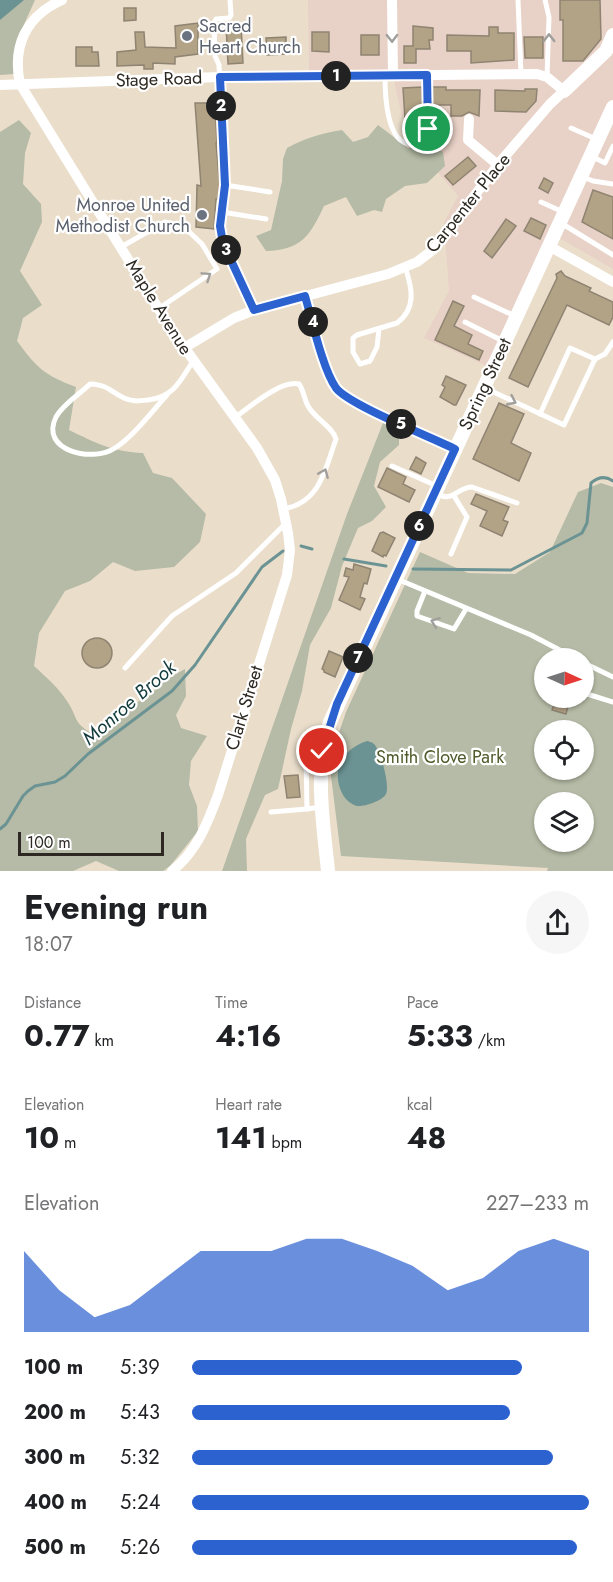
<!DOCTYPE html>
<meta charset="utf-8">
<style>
:root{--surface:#fff;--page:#f6f6f6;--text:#202124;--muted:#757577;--accent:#2c62d0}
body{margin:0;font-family:Jost,sans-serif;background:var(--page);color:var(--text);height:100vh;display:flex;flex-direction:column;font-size:22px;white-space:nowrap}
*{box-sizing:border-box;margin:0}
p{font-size:20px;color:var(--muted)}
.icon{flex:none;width:33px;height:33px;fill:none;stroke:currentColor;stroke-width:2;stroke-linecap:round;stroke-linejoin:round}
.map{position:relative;height:871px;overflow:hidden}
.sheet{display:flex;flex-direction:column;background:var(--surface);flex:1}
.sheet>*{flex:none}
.needle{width:39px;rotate:93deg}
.controls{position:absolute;left:534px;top:648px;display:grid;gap:12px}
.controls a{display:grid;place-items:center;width:60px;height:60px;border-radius:50%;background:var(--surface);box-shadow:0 2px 4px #0004;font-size:30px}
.scale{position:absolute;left:18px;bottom:15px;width:146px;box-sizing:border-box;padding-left:6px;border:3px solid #2d2922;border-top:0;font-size:16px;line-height:21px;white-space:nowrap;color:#2d2922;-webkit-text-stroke:4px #fff;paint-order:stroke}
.pin{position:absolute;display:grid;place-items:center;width:51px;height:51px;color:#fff;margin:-26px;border:3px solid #fff;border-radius:50%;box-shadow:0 2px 6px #0007}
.km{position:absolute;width:30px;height:30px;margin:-15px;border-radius:50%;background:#222;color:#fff;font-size:16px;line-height:30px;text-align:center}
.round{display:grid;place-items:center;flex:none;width:63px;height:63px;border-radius:32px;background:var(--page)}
.headline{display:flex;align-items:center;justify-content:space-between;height:102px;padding:0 24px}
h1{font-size:33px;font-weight:700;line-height:45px}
.metrics{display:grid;grid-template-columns:repeat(3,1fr);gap:9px;height:102px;padding:6px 24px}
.metrics div{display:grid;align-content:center}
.metrics b{font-size:30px;font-weight:700}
.metrics small{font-size:16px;font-weight:400}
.metrics p{font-size:16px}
.chart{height:168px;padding:12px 24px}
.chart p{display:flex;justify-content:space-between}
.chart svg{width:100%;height:108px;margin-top:6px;fill:var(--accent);opacity:.7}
ul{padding:0 24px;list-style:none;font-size:20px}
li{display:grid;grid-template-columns:96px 72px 1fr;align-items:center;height:45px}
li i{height:15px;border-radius:8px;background:var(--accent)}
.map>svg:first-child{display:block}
</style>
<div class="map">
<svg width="613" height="871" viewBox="0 0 613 871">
<rect width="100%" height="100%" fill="#eadecb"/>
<path fill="#e8d1c6" d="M308 0H613V269L549 232 487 366 424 338 449 291 444 222 458 196 406 135 393 76 309 75Z"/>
<g fill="#b5bba6" fill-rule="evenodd">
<path d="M0 0H35L21 31 14 74 0 75Z"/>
<path d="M19 120 31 133 25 153 23 184 41 204 42 222 20 271 42 305 23 318 17 341C37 368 44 375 76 387L69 430C96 443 113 452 143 453L153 473 172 478 206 514 200 542 174 567 135 571 113 562 90 581 65 591 39 633 34 666C46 677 58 687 67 701 79 719 72 722 93 734L113 726 136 703 151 694 165 680 185 669 186 696 176 715 181 728 207 736 191 761 189 785 197 806 198 831 170 866 163 871H119L96 861 73 871H0V132Z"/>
<path d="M378 125 408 148 431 146 443 152 445 166 427 183 405 186 386 199 382 212 374 210 357 216 346 197 324 206C310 236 301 250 266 251L256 236 271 230 282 181 283 159 287 148C305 138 322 133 342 130L353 142 368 137Z"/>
<path d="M387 421 399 426V445L380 462 374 486 386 507 372 521 358 528 342 566 331 608 310 645 302 691 291 729 278 789 265 795 246 839 247 871H222L347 514 383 423Z"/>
<path d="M601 483 613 487V871H547L548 868 341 856 331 776C331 753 339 733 346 712L420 552 468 573 515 574 550 552 578 492ZM544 658H584V698H544ZM544 730H584V770H544ZM544 802H584V842H544Z"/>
</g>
<g fill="#6c9394">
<path d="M0 0H24L0 20Z"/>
<path d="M367 741C371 742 372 742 375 745 381 753 390 785 386 794 382 801 364 807 357 806 351 804 346 800 343 795 330 771 342 749 367 741Z"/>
</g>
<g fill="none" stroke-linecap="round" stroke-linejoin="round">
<g stroke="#6c9394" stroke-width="3">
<path d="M301 546 312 549"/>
<path d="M344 559 386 566"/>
<path d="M413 569 511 570 582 533 587 523 591 483C598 477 606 476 613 481"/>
<path d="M0 829 6 824 23 796 28 791 35 786 55 782 65 776 88 754 172 691 195 665 262 567 283 551"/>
</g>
</g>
<g fill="#b2a286" stroke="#8f8472" stroke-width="1.5">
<path d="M560 0H600L601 39 583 61H563V20H560Z"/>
<path d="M124 8H136V20L124 21Z"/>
<path d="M198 23V54L175 57V64L153 63V69H144V65L117 66V52L136 50 135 32H144L145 47 176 48 175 26Z"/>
<path d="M241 24 243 63 228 64 226 25Z"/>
<path d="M413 26 433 28V40H429L430 49H416V63H404V46H413Z"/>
<path d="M489 27H498V33H514V60L471 63V51H447V35L489 36Z"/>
<path d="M312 32H329V52L312 51Z"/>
<rect x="361" y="35" width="18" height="20"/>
<path d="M286 37V54L267 55 266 38Z"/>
<path d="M524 37H543V58H525Z"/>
<path d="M76 47H92V52H98L99 66H76Z"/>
<path d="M422 87 423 134 406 135 403 88Z"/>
<path d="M432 87H446V90H480L479 116 469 112 462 116H451V105H432Z"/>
<path d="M525 89H537L536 101 526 112 495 111V90L525 91Z"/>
<path d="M195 103H215L217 143H216L220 187 218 199H216L214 229 196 227 197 185 201 186Z"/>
<path d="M468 157 476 166 453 185 445 176Z"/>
<path d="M544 178 553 183 548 193 539 188Z"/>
<path d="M593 190 613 197V239L582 222Z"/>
<path d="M531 218 546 225 540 239 524 231Z"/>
<path d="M506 219 516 226 492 258 484 251Z"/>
<path d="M561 271 565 276 591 288 589 291 613 302V317L609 325 567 305 528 387 509 378 557 278 556 274Z"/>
<path d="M453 301 464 306 454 326 472 335 468 344 483 351 479 360 435 340Z"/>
<path d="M446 376 466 385 456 405H454L440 397 445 387 442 385Z"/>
<path d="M499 403 524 414 511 443 531 453 519 481 473 459Z"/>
<path d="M416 457 426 463 421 474 410 469Z"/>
<path d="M387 468 406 477 403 484 415 490 409 502 378 487Z"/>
<path d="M476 494 509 507 503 520 508 522 502 536 480 526 487 511 471 504Z"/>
<path d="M383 532 395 538 386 556 384 555 383 557 372 551 380 533Z"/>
<path d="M354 564 371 569 367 584 364 583 360 597 365 599 360 610 339 600 349 577 344 576 346 568 353 570Z"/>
<circle cx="97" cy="653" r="15"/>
<path d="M329 651 343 657 335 677 324 672V670L322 669Z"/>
<path d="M555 702 568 706 566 714 552 710Z"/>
<path d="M298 775 300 797 287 798 284 776Z"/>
</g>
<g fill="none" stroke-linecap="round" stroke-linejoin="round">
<g stroke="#fff" stroke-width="5">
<path d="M230 0 231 15 229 18 216 19 214 23 215 56 219 65 225 185 220 226 223 243 254 310"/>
<path d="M518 0 521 74"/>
<path d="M545 0 549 17 547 77"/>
<path d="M385 76C385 93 386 145 412 144 419 144 424 142 428 136L427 75"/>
<path d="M571 128 596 139"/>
<path d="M591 156 605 163 613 146"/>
<path d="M583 177 593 181 613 184"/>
<path d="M225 185 270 192"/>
<path d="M541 202 563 212"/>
<path d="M222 212 266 219"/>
<path d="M561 223 613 255"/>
<path d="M121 247 165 222 183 226 202 244 217 269 158 309"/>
<path d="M474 297 515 316"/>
<path d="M465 322 503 341"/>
<path d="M379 329 377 347 370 361 360 364 353 352V338L357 335 397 323C417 308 412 287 405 267"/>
<path d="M483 387 564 425 595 359 605 354 613 342"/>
<path d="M167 395C152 411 134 436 115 448 93 463 39 451 56 417 63 404 80 394 90 384 109 385 109 391 124 398 132 402 139 401 148 400 174 397 180 381 193 361"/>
<path d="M540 414 570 348 595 359"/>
<path d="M234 418C250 407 280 380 299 384 304 391 304 399 308 406 315 419 333 427 336 439 325 470 320 503 283 509"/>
<path d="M392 466 437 486"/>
<path d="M436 493C452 504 457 487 472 487L517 503"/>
<path d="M451 554 467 517 454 496"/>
<path d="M397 579 531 635 575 658"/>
<path d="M425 591 417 611V616L454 629 466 609"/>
<path d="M584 663 613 677"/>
<path d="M125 668 172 616 236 573 285 524"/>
<path d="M584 693 613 702"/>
<path d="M321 807 307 809 306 756 308 752 322 751"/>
<path d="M271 812 307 809"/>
</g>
<g stroke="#fff" stroke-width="10">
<path d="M62 0C26 16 12 46 20 84L171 329 257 448 275 480 281 499 288 533 290 550 287 575 218 795C207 824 197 851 172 871"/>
<path d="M392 0 393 76"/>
<path d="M0 85 220 77 537 74 547 77 564 91 550 104 500 162 434 249 417 262 388 274 254 310 234 318 184 348"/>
<path d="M469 119 468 140 498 165"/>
<path d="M549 246 613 282"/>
<path d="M305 296C312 320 323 370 336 388 349 406 431 437 455 449"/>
</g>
<g stroke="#fff" stroke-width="14">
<path d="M564 91 606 51 613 35"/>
<path d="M328 871C323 820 314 772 330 722L613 107"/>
</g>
</g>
<defs><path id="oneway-chevron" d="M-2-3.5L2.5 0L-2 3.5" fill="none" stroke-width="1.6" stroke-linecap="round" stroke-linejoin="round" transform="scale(1.5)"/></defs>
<g stroke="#a09f9c">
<use href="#oneway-chevron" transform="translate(392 38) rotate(89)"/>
<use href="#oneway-chevron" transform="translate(549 38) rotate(-90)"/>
<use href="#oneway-chevron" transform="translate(207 276) rotate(-34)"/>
<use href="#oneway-chevron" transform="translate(512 401) rotate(25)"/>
<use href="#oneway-chevron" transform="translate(324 473) rotate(-67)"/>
<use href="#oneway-chevron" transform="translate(435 622) rotate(-159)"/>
</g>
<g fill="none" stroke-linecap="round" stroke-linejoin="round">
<g stroke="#fff" stroke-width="12">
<path id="route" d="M322 751 337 704 455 449C431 437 349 405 336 388 323 370 312 320 305 296L254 310 223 243 220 226 225 185 220 77 427 75 428 129"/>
</g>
<use href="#route" stroke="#2c62d0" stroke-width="8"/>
</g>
<g fill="#6b7280" stroke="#fff" stroke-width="2">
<circle cx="187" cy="36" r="6"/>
<circle cx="202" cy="215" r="6"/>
</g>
<g text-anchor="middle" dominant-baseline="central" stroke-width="4.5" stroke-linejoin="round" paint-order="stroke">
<g font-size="18" fill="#5b616d" stroke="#fff" text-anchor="start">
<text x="199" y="26">Sacred<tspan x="199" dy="21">Heart Church</tspan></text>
<text x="190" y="205" text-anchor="end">Monroe United<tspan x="190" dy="21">Methodist Church</tspan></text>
</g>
<g font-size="18" fill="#2d2922" stroke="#fff">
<text transform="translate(159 79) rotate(-2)">Stage Road</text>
<text transform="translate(468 203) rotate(-51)">Carpenter Place</text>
<text transform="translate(159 307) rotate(58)">Maple Avenue</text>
<text transform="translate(485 384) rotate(-65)">Spring Street</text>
<text transform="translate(244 708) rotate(-73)">Clark Street</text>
</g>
<g font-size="18" fill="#4e5a2a" stroke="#fff">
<text x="440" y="757">Smith Clove Park</text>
</g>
<g font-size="20" font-style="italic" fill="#123a3b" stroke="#fff">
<text transform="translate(129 703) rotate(-41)">Monroe Brook</text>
</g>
</g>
</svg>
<div class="controls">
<a><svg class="needle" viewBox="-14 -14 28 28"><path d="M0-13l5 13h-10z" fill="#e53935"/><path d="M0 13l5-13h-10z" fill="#757577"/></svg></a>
<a><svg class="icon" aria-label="locate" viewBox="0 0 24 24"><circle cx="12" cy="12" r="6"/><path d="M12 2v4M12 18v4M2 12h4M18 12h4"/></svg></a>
<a><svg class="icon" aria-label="layers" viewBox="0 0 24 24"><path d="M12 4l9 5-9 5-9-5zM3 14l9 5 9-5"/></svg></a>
</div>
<div class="scale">100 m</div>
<div class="pin" style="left:428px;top:129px;background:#1e9e55"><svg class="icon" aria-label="arrive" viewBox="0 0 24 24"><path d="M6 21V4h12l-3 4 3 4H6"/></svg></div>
<div class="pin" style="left:322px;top:751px;background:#d93025"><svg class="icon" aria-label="check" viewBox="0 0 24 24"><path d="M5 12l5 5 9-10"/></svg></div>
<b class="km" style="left:336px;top:76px">1</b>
<b class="km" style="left:221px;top:106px">2</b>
<b class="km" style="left:226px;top:250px">3</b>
<b class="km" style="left:313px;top:322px">4</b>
<b class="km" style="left:401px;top:424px">5</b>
<b class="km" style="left:419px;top:526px">6</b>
<b class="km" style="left:358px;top:658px">7</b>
</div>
<section class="sheet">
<div class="headline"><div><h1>Evening run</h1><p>18:07</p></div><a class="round"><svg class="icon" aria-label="share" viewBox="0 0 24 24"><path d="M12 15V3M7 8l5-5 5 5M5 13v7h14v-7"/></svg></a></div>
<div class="metrics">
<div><p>Distance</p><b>0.77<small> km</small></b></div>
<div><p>Time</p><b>4:16</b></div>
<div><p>Pace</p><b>5:33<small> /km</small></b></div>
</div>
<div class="metrics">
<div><p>Elevation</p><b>10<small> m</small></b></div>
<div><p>Heart rate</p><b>141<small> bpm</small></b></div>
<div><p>kcal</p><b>48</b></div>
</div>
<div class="chart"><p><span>Elevation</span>227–233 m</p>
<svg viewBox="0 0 160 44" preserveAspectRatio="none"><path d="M0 44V11L10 27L20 38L30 33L40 22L50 11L60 11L70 11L80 6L90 6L100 11L110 17L120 27L130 22L140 11L150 6L160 11V44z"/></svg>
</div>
<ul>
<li><b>100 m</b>5:39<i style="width:83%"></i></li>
<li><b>200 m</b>5:43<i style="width:80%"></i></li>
<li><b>300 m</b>5:32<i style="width:91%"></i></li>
<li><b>400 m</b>5:24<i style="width:100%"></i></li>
<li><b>500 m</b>5:26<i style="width:97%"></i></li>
</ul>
</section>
